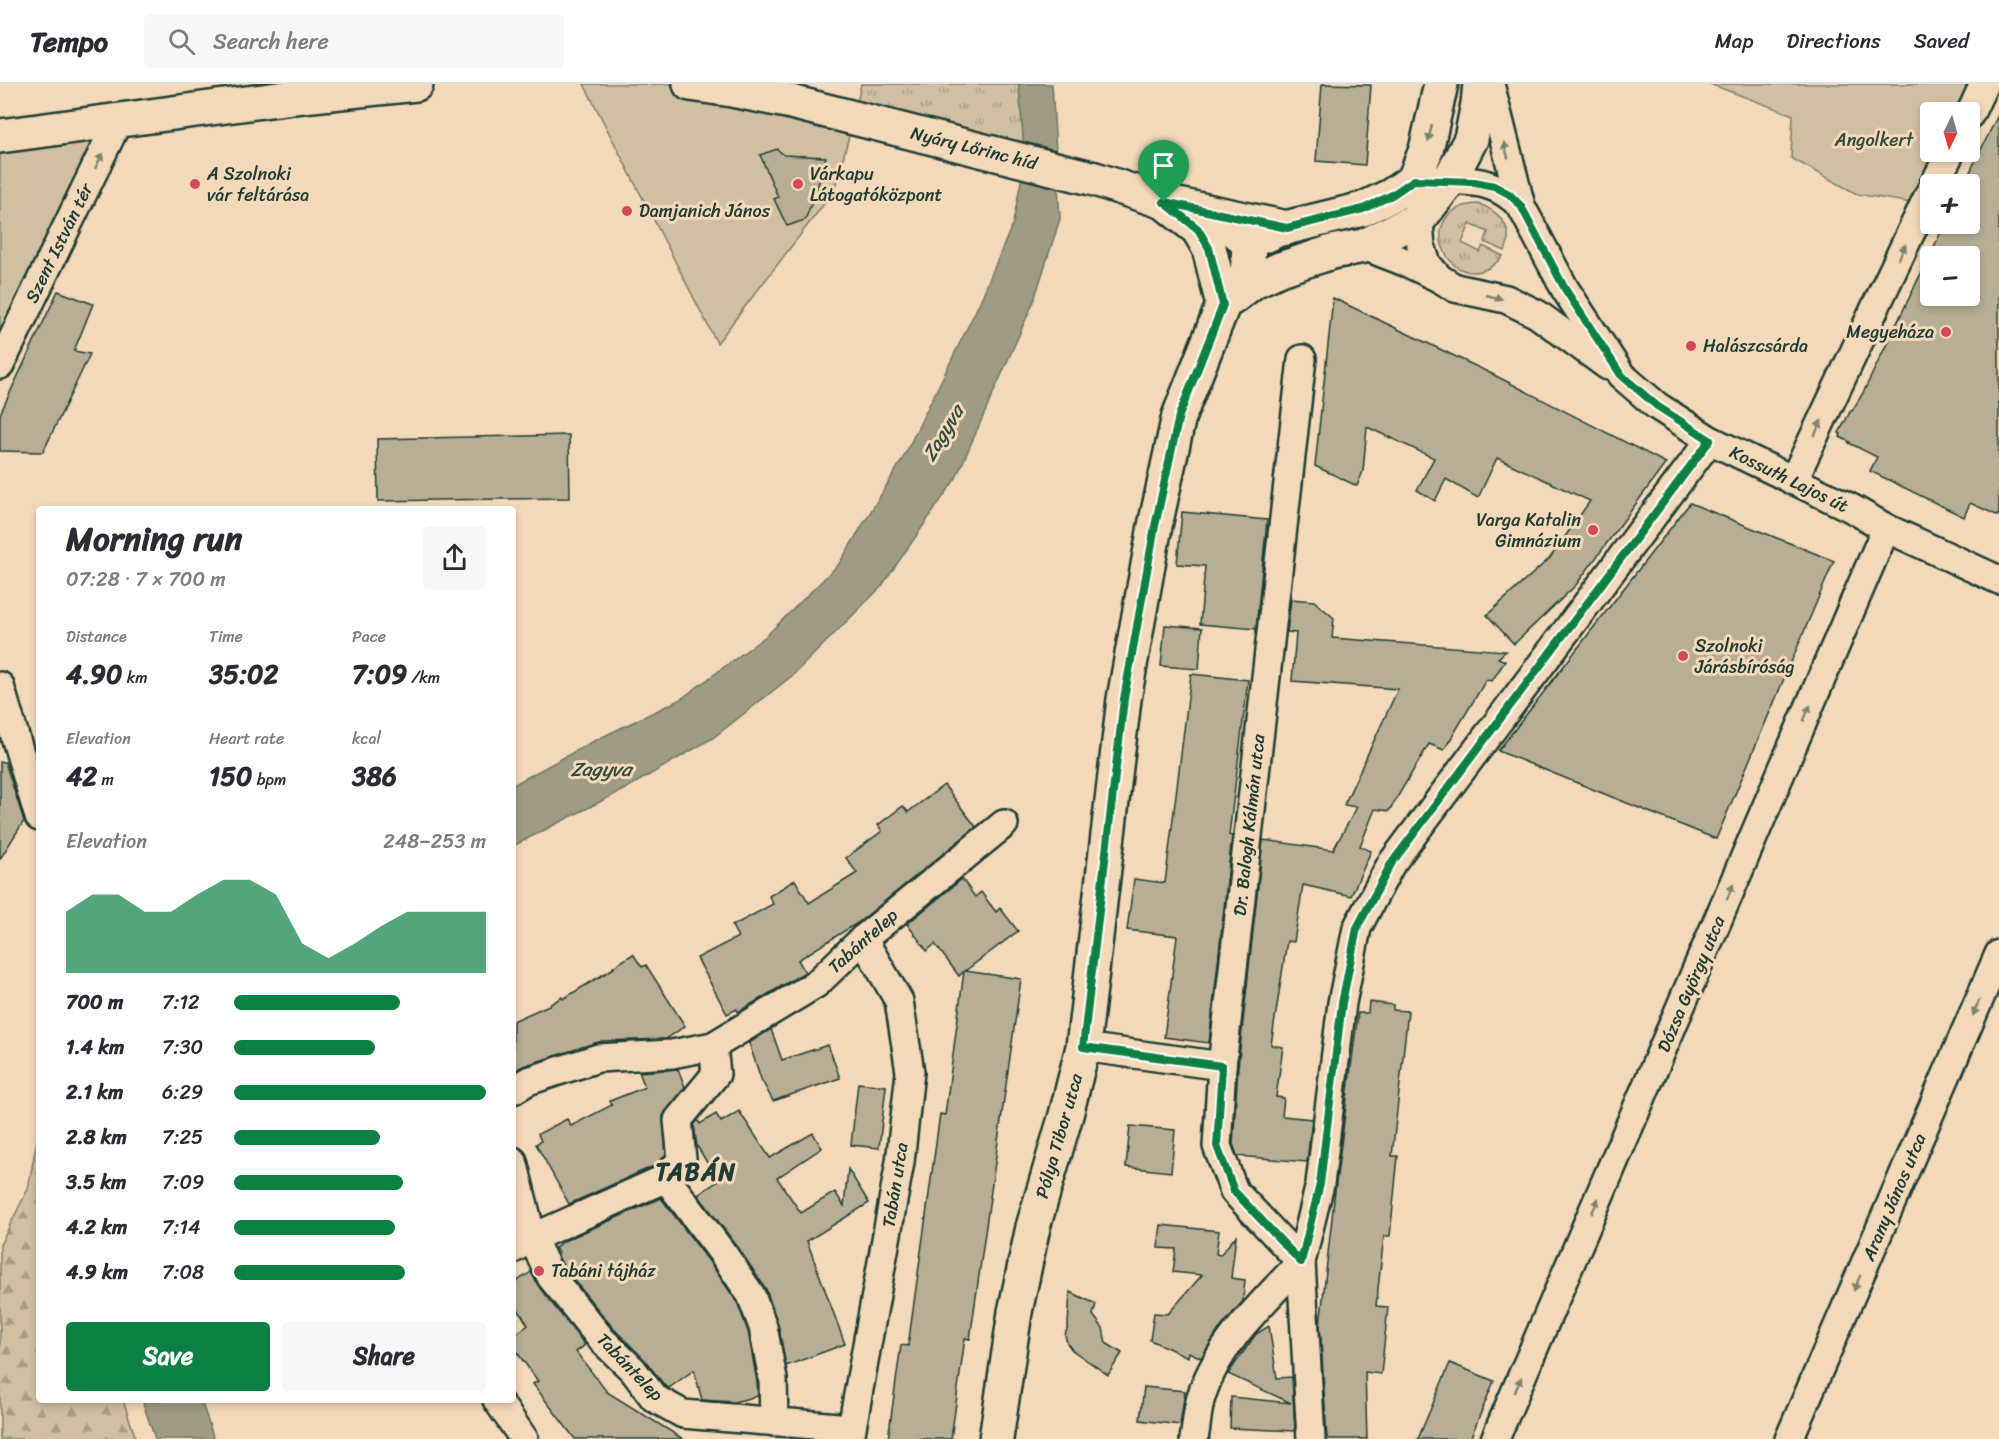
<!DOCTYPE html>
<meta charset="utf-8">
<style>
:root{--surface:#fff;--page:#f7f7f7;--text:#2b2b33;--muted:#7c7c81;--line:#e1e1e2;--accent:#0b8043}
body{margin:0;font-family:Sriracha,sans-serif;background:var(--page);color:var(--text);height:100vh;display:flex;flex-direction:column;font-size:22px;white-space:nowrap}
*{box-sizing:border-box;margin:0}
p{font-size:20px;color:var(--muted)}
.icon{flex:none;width:33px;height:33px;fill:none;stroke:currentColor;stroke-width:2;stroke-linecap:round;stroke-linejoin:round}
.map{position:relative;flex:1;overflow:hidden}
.panel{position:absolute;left:36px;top:422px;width:480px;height:897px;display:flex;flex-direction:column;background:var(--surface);border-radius:6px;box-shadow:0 3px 9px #0003}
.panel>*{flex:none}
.needle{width:39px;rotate:185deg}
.fabs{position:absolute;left:1920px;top:18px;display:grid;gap:12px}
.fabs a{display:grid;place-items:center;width:60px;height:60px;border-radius:6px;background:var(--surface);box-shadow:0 3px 9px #0003;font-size:30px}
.pin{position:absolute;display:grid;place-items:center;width:51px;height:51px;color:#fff;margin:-62px -26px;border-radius:50% 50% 50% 0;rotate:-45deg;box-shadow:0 0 6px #0007}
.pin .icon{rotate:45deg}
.round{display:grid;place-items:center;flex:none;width:63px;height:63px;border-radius:6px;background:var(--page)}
.summary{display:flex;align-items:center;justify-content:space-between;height:102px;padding:0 30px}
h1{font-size:33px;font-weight:800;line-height:45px}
.figures{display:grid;grid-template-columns:repeat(3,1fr);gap:9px;height:102px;padding:6px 30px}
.figures div{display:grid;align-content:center}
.figures b{font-size:26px;font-weight:800}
.figures small{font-size:16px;font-weight:400}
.figures p{font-size:16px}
.chart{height:168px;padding:12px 30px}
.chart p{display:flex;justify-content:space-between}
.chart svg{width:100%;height:108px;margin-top:6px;fill:var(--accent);opacity:.7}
.primary-button{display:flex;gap:12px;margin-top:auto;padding:12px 30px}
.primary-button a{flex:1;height:69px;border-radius:6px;background:var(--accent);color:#fff;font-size:24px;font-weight:800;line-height:69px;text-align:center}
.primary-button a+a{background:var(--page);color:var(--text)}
ul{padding:0 30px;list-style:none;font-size:20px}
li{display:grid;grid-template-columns:96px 72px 1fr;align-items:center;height:45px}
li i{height:15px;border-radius:8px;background:var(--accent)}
header{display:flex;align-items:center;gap:36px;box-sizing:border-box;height:84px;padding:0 30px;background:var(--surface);border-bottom:2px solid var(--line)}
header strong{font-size:28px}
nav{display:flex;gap:33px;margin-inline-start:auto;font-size:21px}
.search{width:420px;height:54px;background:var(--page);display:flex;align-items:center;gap:15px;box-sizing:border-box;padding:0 21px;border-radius:6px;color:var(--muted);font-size:22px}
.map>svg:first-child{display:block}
</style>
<header>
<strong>Tempo</strong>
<div class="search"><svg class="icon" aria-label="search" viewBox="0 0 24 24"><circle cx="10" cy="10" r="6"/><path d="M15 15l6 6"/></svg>Search here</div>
<nav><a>Map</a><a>Directions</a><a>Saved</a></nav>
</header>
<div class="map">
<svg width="1999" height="1355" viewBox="0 0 1999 1355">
<defs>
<pattern id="grass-tufts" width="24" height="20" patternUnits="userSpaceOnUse" patternTransform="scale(1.5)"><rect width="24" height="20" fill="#d1bfa4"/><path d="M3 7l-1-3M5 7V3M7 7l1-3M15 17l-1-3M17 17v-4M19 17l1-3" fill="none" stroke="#a99c86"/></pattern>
<pattern id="forest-firs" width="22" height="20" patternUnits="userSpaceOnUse" patternTransform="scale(1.5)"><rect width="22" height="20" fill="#d1bfa4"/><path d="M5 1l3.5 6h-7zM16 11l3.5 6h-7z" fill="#a99c86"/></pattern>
</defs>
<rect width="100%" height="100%" fill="#f3d8ba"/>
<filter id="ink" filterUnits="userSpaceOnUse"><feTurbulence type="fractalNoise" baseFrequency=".0167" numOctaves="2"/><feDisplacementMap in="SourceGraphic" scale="12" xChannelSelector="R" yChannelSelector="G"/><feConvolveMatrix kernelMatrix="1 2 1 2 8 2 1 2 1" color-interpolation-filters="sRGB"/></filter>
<g filter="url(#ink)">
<g fill="url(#grass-tufts)" stroke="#787e6c" stroke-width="1.5">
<path d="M861 0H1019L1025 76 854 34Z"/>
<path d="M1478 120C1499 126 1515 145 1505 167L1485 158 1488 148 1470 140 1462 159 1480 168 1483 162 1503 172C1454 227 1405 123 1478 120Z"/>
</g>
<path fill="url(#forest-firs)" stroke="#787e6c" stroke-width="1.5" d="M39 1046V1316H123L136 1355H0V1161L28 1105Z"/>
<g fill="#d1bfa4" stroke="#787e6c" stroke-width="1.5">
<path d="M584 0H690L854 34 834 107 717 259Z"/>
<path d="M1710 0H1985L1970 28H1930V68H1951L1924 121 1857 110 1791 74 1793 31Z"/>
<path d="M118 37 0 281V52Z"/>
</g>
<g fill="#9f9c85" stroke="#6c7665" stroke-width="1.5">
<path d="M1019 0H1052L1060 135 1033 219 956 394 881 503 793 591 713 654 625 705 513 762V701L594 657 681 615 766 552 839 480 902 376 979 220 1013 139 1025 76Z"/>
<path d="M142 1316H201L214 1355H155Z"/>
</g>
<g fill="#b8ad95" stroke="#1f3d34" stroke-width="1.5" fill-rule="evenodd">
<path d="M1322 0 1371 1 1365 81 1316 77Z"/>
<path d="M1999 29V432L1970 419 1964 433 1870 387 1877 373 1849 359 1850 358 1840 353 1841 350 1839 349 1851 326 1852 327 1863 309 1945 140H1970V100H1964ZM1930 172H1970V212H1930Z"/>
<path d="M777 65 784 71 826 73 817 105 805 136 787 142 774 115 778 113 760 71Z"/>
<path d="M58 207 93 220 74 267 90 270 43 368 0 367V330Z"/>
<path d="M1333 214 1494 291 1666 379 1576 501 1514 560 1487 531 1550 474 1590 417 1497 374 1478 414 1446 395 1435 417 1417 406 1434 374 1367 343 1363 387 1357 402 1315 382Z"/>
<path d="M569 351 570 414 378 417 377 355Z"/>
<path d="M1690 419 1834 477 1716 755 1498 667Z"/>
<path d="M1182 428 1267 436 1256 545 1200 540 1205 482 1177 480Z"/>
<path d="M1291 515 1314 517 1334 534 1332 554 1506 567 1498 574 1505 577 1492 597 1486 596 1444 666 1429 660 1389 727 1375 725 1360 762 1371 767 1351 812 1303 801 1294 858 1287 857 1271 961 1283 963 1276 1013 1284 1014 1282 1032 1312 1035 1307 1078 1237 1072 1233 1060 1238 983 1263 756 1333 766 1357 723 1344 721 1398 605 1292 597 1296 549 1287 548Z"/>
<path d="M1165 541 1202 544 1199 585 1161 582Z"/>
<path d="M1191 590 1248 596 1229 751 1232 752 1209 959 1164 953 1177 852 1127 846 1134 795 1165 799Z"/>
<path d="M0 678H5L24 737 0 775Z"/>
<path d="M944 701 976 743 859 838 798 876 805 888 738 928 737 925 727 930 697 874 738 853 732 842 773 820 769 812 795 796 809 819 857 789 846 774 882 747 878 741 903 722 908 728Z"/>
<path d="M962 795 975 813 981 808 996 828 1000 824 1018 847 965 887 1021 895 970 1255 965 1254 951 1355H888L901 1261 908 1262 940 1030 945 1031 964 887 959 892 935 860 927 867 907 840Z"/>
<path d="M633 870 642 883 646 881 685 942 666 955 602 957 523 982 513 988V937L549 921 562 913 563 915 614 884 613 883Z"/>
<path d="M1369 918 1393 921V926L1408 927 1392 1072H1398L1390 1152H1384L1376 1222 1388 1223 1381 1290 1365 1288 1367 1355H1327L1320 1241 1335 1107 1358 929H1368Z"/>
<path d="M771 945 782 976 828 961 840 994 773 1017 761 995 749 959Z"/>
<path d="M678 985 685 1003 663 1032 666 1070 656 1081 569 1120 536 1060 541 1057 538 1050 567 1035 571 1042 612 1021 610 1017 645 1003 639 988Z"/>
<path d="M858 999 886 1002 879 1064 851 1061Z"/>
<path d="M739 1027 770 1074 813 1049 822 1064 777 1094 801 1129 835 1108 844 1122 848 1085 869 1119 807 1157 845 1260 786 1282 778 1240 766 1205 737 1162 698 1111 718 1097 697 1062 694 1041 698 1036 700 1040 716 1030 721 1038Z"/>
<path d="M1130 1042 1175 1046 1171 1088 1126 1083Z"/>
<path d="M661 1114 711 1180 737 1218 748 1247 757 1298 758 1312 734 1318 702 1316 694 1286 669 1304 665 1302 644 1275 614 1245 564 1184 557 1170 559 1169 555 1164 564 1157Z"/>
<path d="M1161 1141 1219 1147 1216 1170 1220 1171 1236 1152 1231 1194 1245 1196 1243 1217 1218 1247 1201 1274 1189 1268 1188 1273 1150 1256 1154 1229 1168 1230 1202 1191 1173 1188 1176 1165 1158 1164Z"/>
<path d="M531 1188 539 1203 585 1261 576 1268 607 1308 683 1355H575L533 1300 538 1297 513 1263V1252L528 1241 513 1217V1200Z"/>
<path d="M1070 1208 1096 1220 1093 1231 1103 1244 1106 1259 1122 1269 1108 1291 1072 1266 1067 1259 1065 1251 1068 1242Z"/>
<path d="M1269 1242 1277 1294 1292 1293 1295 1347 1230 1344 1231 1313 1291 1319 1228 1290 1256 1250Z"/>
<path d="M1450 1279 1494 1297 1470 1355H1418Z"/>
<path d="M1144 1303 1185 1307 1180 1341 1140 1336Z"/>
</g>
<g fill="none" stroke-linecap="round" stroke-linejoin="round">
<g stroke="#1f3d34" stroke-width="32">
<g id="street">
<path d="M1490 0 1521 122 1565 205 1621 291 1657 322 1710 356 1851 424 1886 444 1999 496"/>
<path d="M1970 30 1984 0"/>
<path d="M1432 96C1469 97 1494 94 1521 122"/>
<path d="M1934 100 1951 68"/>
<path d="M1417 117 1421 162 1427 180 1439 194"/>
<path d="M1364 162 1410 180 1439 194 1455 204 1506 215 1537 230 1608 282"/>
<path d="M0 281 118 37"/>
<path d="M1793 397 1930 108"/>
<path d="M0 602 39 733"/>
<path d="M1083 963 1222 982"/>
<path d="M513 1006 528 997 598 974 672 970 713 962 816 900 863 855 1004 740"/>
<path d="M513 1077 532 1154 551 1193 602 1256 633 1286 654 1314 683 1330 851 1344"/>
<path d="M666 1094 724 1171 751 1211 763 1243 773 1295 774 1338"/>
<path d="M513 1165 532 1154 666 1094 682 1075 678 1036 716 990 713 962"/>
<path d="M1301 1178 1234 1107 1217 1062 1222 982 1302 275"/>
<path d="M497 1316 524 1355"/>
<path d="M850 1355 900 1078 910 988 899 917 863 855"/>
<path d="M1194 1355C1197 1340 1197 1324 1202 1310 1219 1258 1264 1218 1301 1178"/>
<path d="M1311 1355 1301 1178 1320 1100 1342 919 1357 844 1391 780 1710 356"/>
<path d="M1495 1355 1886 444"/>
<path d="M1789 1355 1999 870"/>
</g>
</g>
<g stroke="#1f3d34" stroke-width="38">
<g id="secondary">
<path d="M690 0 732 6 787 17 1095 95 1164 118 1287 144"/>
<path d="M0 52 293 13 416 0"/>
<path d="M1169 122 1198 145 1209 164 1223 221"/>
<path d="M1267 151 1277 146 1363 125 1392 111 1414 96 1426 66 1441 0"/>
<path d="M1232 214 1254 197 1280 185 1332 168 1364 162 1420 134 1449 97 1471 55 1478 20 1480 0"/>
<path d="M996 1355 1015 1228 1033 1143 1066 1031 1083 963 1124 615 1155 442 1179 332 1223 221 1247 191 1249 162 1241 151 1207 128"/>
</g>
</g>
<use href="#street" stroke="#f3d8ba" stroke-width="27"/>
<use href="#secondary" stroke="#f3d8ba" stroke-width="33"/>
</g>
<defs><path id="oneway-solid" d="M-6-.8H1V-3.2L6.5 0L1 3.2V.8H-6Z" transform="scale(1.5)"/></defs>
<g fill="#7e8370">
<use href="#oneway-solid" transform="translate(1430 49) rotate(103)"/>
<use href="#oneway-solid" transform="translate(1506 66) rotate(-104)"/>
<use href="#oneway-solid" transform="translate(99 77) rotate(-64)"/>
<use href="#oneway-solid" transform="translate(1902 168) rotate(-65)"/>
<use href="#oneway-solid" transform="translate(1494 213) rotate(13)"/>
<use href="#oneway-solid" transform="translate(1818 344) rotate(-65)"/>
<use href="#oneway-solid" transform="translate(1807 629) rotate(-67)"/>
<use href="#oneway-solid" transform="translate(1730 808) rotate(-67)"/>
<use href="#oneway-solid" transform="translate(1976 924) rotate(113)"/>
<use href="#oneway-solid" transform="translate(1595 1122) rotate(-67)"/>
<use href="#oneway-solid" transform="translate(1857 1199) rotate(113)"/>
<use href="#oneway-solid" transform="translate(1518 1301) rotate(-67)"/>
</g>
</g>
<g fill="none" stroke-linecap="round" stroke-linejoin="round" filter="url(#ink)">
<g stroke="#fff" stroke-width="12">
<path id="route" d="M1414 96 1475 98 1494 102 1509 110 1521 122 1565 205 1621 291 1657 322 1710 356 1391 780 1357 844 1342 919 1320 1100 1301 1178 1234 1107 1217 1062 1222 982 1083 963 1124 615 1155 442 1179 332 1223 221 1209 164 1198 145 1164 118 1287 144 1363 125 1392 111Z"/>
</g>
<use href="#route" stroke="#0b8043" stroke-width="8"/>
</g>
<g fill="#d1495b" stroke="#f3d8ba" stroke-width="2">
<circle cx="195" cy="100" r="6"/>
<circle cx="798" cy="100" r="6"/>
<circle cx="627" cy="127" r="6"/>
<circle cx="1946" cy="248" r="6"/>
<circle cx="1691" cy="262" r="6"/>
<circle cx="1593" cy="446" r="6"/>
<circle cx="1683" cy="572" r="6"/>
<circle cx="539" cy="1187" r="6"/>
</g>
<g text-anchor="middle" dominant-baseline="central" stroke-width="6" stroke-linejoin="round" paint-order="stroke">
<g font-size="18" fill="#314a3f" stroke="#f3d8ba">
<text x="1874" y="56">Angolkert</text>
</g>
<g font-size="18" fill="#1f3d34" stroke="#f3d8ba">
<text transform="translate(974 64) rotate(14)">Nyáry Lőrinc híd</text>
<text transform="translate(59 159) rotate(-64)">Szent István tér</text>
<text transform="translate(1789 395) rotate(26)">Kossuth Lajos út</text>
<text transform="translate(1249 741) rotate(-84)">Dr. Balogh Kálmán utca</text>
<text transform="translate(863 857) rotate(-42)">Tabántelep</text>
<text transform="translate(1691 900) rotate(-67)">Dózsa György utca</text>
<text transform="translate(1059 1052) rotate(-74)">Pólya Tibor utca</text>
<text transform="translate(895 1101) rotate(-81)">Tabán utca</text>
<text transform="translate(1894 1113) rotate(-67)">Arany János utca</text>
<text transform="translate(630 1283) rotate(46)">Tabántelep</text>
</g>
<g font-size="18" fill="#1f3d34" stroke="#f3d8ba" text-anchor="start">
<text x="207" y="90">A Szolnoki<tspan x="207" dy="21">vár feltárása</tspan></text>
<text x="810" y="90">Várkapu<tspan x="810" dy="21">Látogatóközpont</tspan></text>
<text x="639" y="127">Damjanich János</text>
<text x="1934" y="248" text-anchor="end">Megyeháza</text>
<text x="1703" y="262">Halászcsárda</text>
<text x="1581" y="436" text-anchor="end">Varga Katalin<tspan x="1581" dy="21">Gimnázium</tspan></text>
<text x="1695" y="562">Szolnoki<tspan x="1695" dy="21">Járásbíróság</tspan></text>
<text x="551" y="1187">Tabáni tájház</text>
</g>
<g font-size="20" font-style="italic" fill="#324b40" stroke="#f3d8ba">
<text transform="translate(943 349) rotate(-59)">Zagyva</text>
<text x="601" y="685">Zagyva</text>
</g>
<g font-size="24" font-weight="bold" letter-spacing="1.5" fill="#1f3d34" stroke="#f3d8ba">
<text x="696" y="1088">TABÁN</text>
</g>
</g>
</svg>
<div class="fabs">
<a><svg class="needle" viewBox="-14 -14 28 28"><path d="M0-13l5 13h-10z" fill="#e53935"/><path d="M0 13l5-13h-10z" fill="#7c7c81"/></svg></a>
<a>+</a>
<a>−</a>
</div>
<div class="pin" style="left:1164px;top:118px;background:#1e9e55"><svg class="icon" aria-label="arrive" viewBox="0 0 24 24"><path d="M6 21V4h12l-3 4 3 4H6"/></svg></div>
<section class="panel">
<div class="summary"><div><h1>Morning run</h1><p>07:28 · 7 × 700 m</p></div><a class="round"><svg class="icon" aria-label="share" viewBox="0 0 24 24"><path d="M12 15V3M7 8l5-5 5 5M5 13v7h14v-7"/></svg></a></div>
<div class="figures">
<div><p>Distance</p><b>4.90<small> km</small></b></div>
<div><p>Time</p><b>35:02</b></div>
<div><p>Pace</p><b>7:09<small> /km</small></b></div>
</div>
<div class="figures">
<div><p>Elevation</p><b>42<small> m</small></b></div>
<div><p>Heart rate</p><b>150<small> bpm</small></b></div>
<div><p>kcal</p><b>386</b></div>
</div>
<div class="chart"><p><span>Elevation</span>248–253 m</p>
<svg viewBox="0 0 160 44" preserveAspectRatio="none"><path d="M0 44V19L10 12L20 12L30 19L40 19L50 12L60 6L70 6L80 12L90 32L100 38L110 32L120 25L130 19L140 19L150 19L160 19V44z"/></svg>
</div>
<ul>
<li><b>700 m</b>7:12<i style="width:66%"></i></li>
<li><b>1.4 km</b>7:30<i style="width:56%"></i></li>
<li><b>2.1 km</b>6:29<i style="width:100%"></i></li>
<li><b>2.8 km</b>7:25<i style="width:58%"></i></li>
<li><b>3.5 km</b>7:09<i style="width:67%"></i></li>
<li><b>4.2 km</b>7:14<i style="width:64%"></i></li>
<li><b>4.9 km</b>7:08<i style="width:68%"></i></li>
</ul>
<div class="primary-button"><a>Save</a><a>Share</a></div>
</section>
</div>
